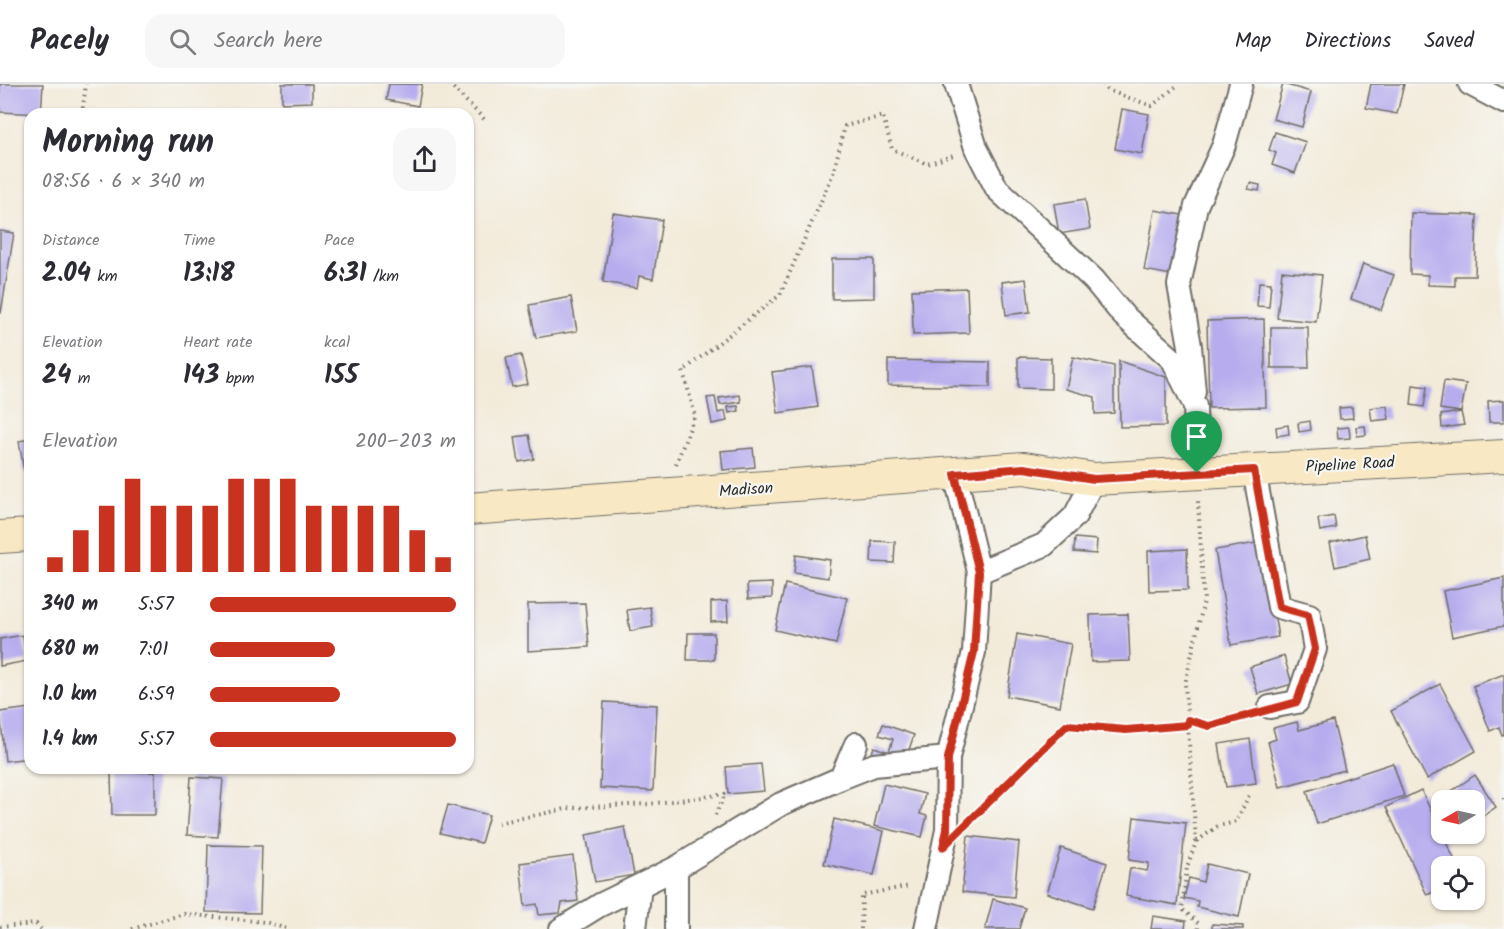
<!DOCTYPE html>
<meta charset="utf-8">
<style>
:root{--surface:#fff;--page:#f7f7f7;--text:#2b2b33;--muted:#7c7c81;--line:#e1e1e2;--accent:#c8321e}
body{margin:0;font-family:Kalam,sans-serif;background:var(--page);color:var(--text);height:100vh;display:flex;flex-direction:column;font-size:22px;white-space:nowrap}
*{box-sizing:border-box;margin:0}
p{font-size:20px;color:var(--muted)}
.icon{flex:none;width:33px;height:33px;fill:none;stroke:currentColor;stroke-width:2;stroke-linecap:round;stroke-linejoin:round}
.map{position:relative;flex:1;overflow:hidden}
.sheet{position:absolute;left:24px;top:24px;width:450px;height:666px;display:flex;flex-direction:column;background:var(--surface);border-radius:18px;box-shadow:0 2px 4px #0004}
.sheet>*{flex:none}
.needle{width:39px;rotate:261deg}
.controls{position:absolute;left:1431px;top:706px;display:grid;gap:12px}
.controls a{display:grid;place-items:center;width:54px;height:54px;border-radius:12px;background:var(--surface);box-shadow:0 2px 4px #0004;font-size:30px}
.pin{position:absolute;display:grid;place-items:center;width:51px;height:51px;color:#fff;margin:-62px -26px;border-radius:50% 50% 50% 0;rotate:-45deg;box-shadow:0 0 6px #0007}
.pin .icon{rotate:45deg}
.round{display:grid;place-items:center;flex:none;width:63px;height:63px;border-radius:18px;background:var(--page)}
.overview{display:flex;align-items:center;justify-content:space-between;height:102px;padding:0 18px}
h1{font-size:33px;font-weight:700;line-height:45px}
.figures{display:grid;grid-template-columns:repeat(3,1fr);gap:9px;height:102px;padding:6px 18px}
.figures div{display:grid;align-content:center}
.figures b{font-size:26px;font-weight:700}
.figures small{font-size:16px;font-weight:400}
.figures p{font-size:16px}
.chart{height:168px;padding:12px 18px}
.chart p{display:flex;justify-content:space-between}
.chart svg{width:100%;height:108px;margin-top:6px;stroke:var(--accent);stroke-width:6}
ul{padding:0 18px;list-style:none;font-size:20px}
li{display:grid;grid-template-columns:96px 72px 1fr;align-items:center;height:45px}
li i{height:15px;border-radius:8px;background:var(--accent)}
header{display:flex;align-items:center;gap:36px;box-sizing:border-box;height:84px;padding:0 30px;background:var(--surface);border-bottom:2px solid var(--line)}
header strong{font-size:28px}
nav{display:flex;gap:33px;margin-inline-start:auto;font-size:21px}
.search{width:420px;height:54px;background:var(--page);display:flex;align-items:center;gap:15px;box-sizing:border-box;padding:0 21px;border-radius:18px;color:var(--muted);font-size:22px}
.map>svg:first-child{display:block}
</style>
<header>
<strong>Pacely</strong>
<div class="search"><svg class="icon" aria-label="search" viewBox="0 0 24 24"><circle cx="10" cy="10" r="6"/><path d="M15 15l6 6"/></svg>Search here</div>
<nav><a>Map</a><a>Directions</a><a>Saved</a></nav>
</header>
<div class="map">
<svg width="1504" height="845" viewBox="0 0 1504 845">
<rect width="100%" height="100%" fill="#f6f6f2"/>
<filter id="ink" filterUnits="userSpaceOnUse"><feTurbulence type="fractalNoise" baseFrequency=".0167" numOctaves="2"/><feDisplacementMap in="SourceGraphic" scale="12" xChannelSelector="R" yChannelSelector="G"/><feConvolveMatrix kernelMatrix="1 2 1 2 8 2 1 2 1" color-interpolation-filters="sRGB"/></filter>
<filter id="wash" filterUnits="userSpaceOnUse"><feTurbulence type="fractalNoise" baseFrequency=".008" numOctaves="4" result="noise"/><feDisplacementMap in="SourceGraphic" scale="24" xChannelSelector="R" yChannelSelector="G"/><feGaussianBlur stdDeviation="1.35" result="paint"/><feColorMatrix in="noise" values="0 0 0 0 0 0 0 0 0 0 0 0 0 0 0 0 0 1.4 0 .05"/><feComposite in="paint" operator="in"/></filter>
<g filter="url(#wash)">
<rect width="100%" height="100%" fill="#f3ebda"/>
<g id="blocks">
<g fill="#b7adee">
<path d="M0 0H43L41 30 0 28Z"/>
<path d="M282 0H312V18L282 19Z"/>
<path d="M389 0H422L418 22 386 16Z"/>
<path d="M1283 0 1311 8 1302 43 1273 35Z"/>
<path d="M1371 0H1404L1397 30 1366 24Z"/>
<path d="M1122 25 1149 30 1142 70 1115 65Z"/>
<path d="M1275 48 1306 58 1295 89 1272 81 1276 69 1269 66Z"/>
<path d="M1250 99 1260 101 1259 107 1248 105Z"/>
<path d="M1085 115 1090 145 1059 150 1054 120Z"/>
<path d="M1155 126 1182 131 1171 191 1144 186Z"/>
<path d="M613 129 662 136 653 195 639 192 637 204 603 198Z"/>
<path d="M1411 129 1477 131 1475 192H1455V202L1428 201V191L1410 190Z"/>
<path d="M0 147 14 149 1 229H0Z"/>
<path d="M832 175H874V214L832 215Z"/>
<path d="M1363 180 1394 191 1381 226 1351 215Z"/>
<path d="M1282 187 1322 191 1316 238 1277 234Z"/>
<path d="M1026 195 1030 228 1006 231 1002 198Z"/>
<path d="M1259 198 1271 199 1269 223 1257 222Z"/>
<path d="M967 204 969 249 913 251 912 206Z"/>
<path d="M571 213 577 247 536 254 529 221Z"/>
<path d="M1264 235 1266 323 1209 324 1207 237Z"/>
<path d="M1271 243H1308L1309 284H1271Z"/>
<path d="M521 271 528 300 512 303 506 274Z"/>
<path d="M1018 273 1051 274V305L1018 304Z"/>
<path d="M1073 273 1114 282V329L1095 330V313L1066 305Z"/>
<path d="M888 276 990 278V303L888 301Z"/>
<path d="M1119 277 1166 293V342L1120 343Z"/>
<path d="M812 283 818 323 778 329 772 288Z"/>
<path d="M1444 297 1466 300 1461 328 1464 341 1442 344 1441 331 1461 328 1440 325Z"/>
<path d="M1413 301 1427 303 1424 323 1411 321Z"/>
<path d="M740 311 741 318 720 321 719 314Z"/>
<path d="M715 313 718 329 725 327 727 337 712 340 707 314Z"/>
<path d="M1504 316V338H1489L1488 317Z"/>
<path d="M738 322 739 327 729 329 728 323Z"/>
<path d="M1387 322 1389 335 1372 337 1370 324Z"/>
<path d="M1352 323 1353 334 1340 335 1339 324Z"/>
<path d="M1310 337 1311 346 1299 348 1298 339Z"/>
<path d="M1288 341 1289 350 1277 352 1276 343Z"/>
<path d="M1365 342 1366 351 1357 352 1356 343Z"/>
<path d="M1349 343 1350 354 1338 355 1337 344Z"/>
<path d="M529 351 534 375 519 378 515 353Z"/>
<path d="M30 355V386L24 387 19 357Z"/>
<path d="M753 364 755 383 723 386 721 367Z"/>
<path d="M1334 432 1336 444 1320 447 1318 435Z"/>
<path d="M1365 451 1370 475 1335 483 1330 459Z"/>
<path d="M1075 454 1097 456 1096 470 1074 468Z"/>
<path d="M872 457 895 458 894 479 871 478Z"/>
<path d="M1262 458 1278 553 1231 561 1215 466Z"/>
<path d="M1187 465 1188 506 1149 507 1148 467Z"/>
<path d="M796 471 830 476 828 494 794 489Z"/>
<path d="M1504 494V542L1452 553 1443 507Z"/>
<path d="M772 499V514L748 515 747 500Z"/>
<path d="M785 500 847 514 836 560 775 546Z"/>
<path d="M727 517 728 537 711 538V518Z"/>
<path d="M585 519 589 563 528 567V520Z"/>
<path d="M650 523 653 543 630 547 627 526Z"/>
<path d="M1128 530 1130 577 1091 578 1090 531Z"/>
<path d="M688 549H714V576H687Z"/>
<path d="M1017 550 1071 560 1060 622 1007 612Z"/>
<path d="M23 551 27 577 0 582V555Z"/>
<path d="M1284 572 1292 600 1258 610 1250 583Z"/>
<path d="M1504 590V650L1502 651 1499 643 1490 647 1473 602Z"/>
<path d="M1440 600 1476 667 1427 695 1391 627Z"/>
<path d="M604 618 657 621 653 707 600 704Z"/>
<path d="M30 624V674L5 677 0 628Z"/>
<path d="M1333 637 1345 686 1280 703 1268 658 1276 655 1273 644 1297 638 1299 646Z"/>
<path d="M883 640 914 651 905 677 868 680 874 663 889 668 893 655 879 651Z"/>
<path d="M1250 655 1256 699 1226 703 1219 660Z"/>
<path d="M1393 679 1404 712 1317 740 1307 707Z"/>
<path d="M761 680 764 707 728 710 726 683Z"/>
<path d="M111 688H155V731H112Z"/>
<path d="M1475 691 1496 723 1474 738V717H1441L1440 715Z"/>
<path d="M191 693 223 695 218 753 187 751Z"/>
<path d="M884 700 925 710 920 730 927 732 922 753 874 742Z"/>
<path d="M1421 706 1458 783H1442V804L1427 811 1386 723Z"/>
<path d="M448 721 489 731 481 759 440 749Z"/>
<path d="M1134 733 1186 739 1177 821 1126 812 1130 784 1147 787 1149 779 1129 776Z"/>
<path d="M834 735 884 747 874 791 824 780Z"/>
<path d="M625 743 634 791 595 798 586 751Z"/>
<path d="M968 752 1019 758 1014 813 962 808Z"/>
<path d="M208 761 262 762 260 829 206 828Z"/>
<path d="M1061 764 1107 779 1093 824 1047 809Z"/>
<path d="M573 772 578 817 562 819 560 829 539 831 537 820 525 822 520 779Z"/>
<path d="M1207 780 1248 790 1239 833 1197 823 1198 817 1184 814 1189 794 1203 798Z"/>
<path d="M993 815 1025 824 1019 845H985Z"/>
<path d="M1153 832 1186 837 1185 845H1151Z"/>
<path d="M1212 840 1243 842V845H1212Z"/>
</g>
</g>
</g>
<g filter="url(#ink)">
<use href="#blocks" fill-opacity="0" stroke="#716e68" stroke-width="1.5"/>
<g fill="none" stroke-linecap="round" stroke-linejoin="round">
<g stroke="#716e68" stroke-width="26">
<g id="street">
<path d="M956 0 976 64 997 105 1094 196 1123 231 1173 276 1195 322 1197 389"/>
<path d="M1470 0 1504 18"/>
<path d="M1194 308 1190 262 1179 201 1196 122 1224 61 1241 0"/>
<path d="M1254 386 1279 523 1309 531 1315 565 1297 618 1270 623"/>
<path d="M979 488 1044 461 1075 432 1094 395"/>
<path d="M841 694 856 660"/>
<path d="M561 845 600 821 676 784 781 720 841 694 874 681 948 674"/>
<path d="M635 845 640 802"/>
<path d="M676 845V784"/>
<path d="M926 845 947 746 948 674 974 568 979 488 955 390"/>
</g>
</g>
<g stroke="#716e68" stroke-width="34">
<g id="secondary">
<path d="M468 425 1024 384 1094 395 1504 372"/>
<path d="M0 453 30 451"/>
</g>
</g>
<g stroke="#716e68" stroke-width="4" stroke-dasharray="1.5 4.5" stroke-linecap="butt">
<path d="M449 0 486 37"/>
<path d="M1103 0 1107 6 1152 22 1179 0"/>
<path d="M82 30 86 0"/>
<path d="M676 380 695 331 683 287 780 211 833 90 845 42 883 32 892 65 927 80 954 71"/>
<path d="M1188 636 1209 642 1248 631"/>
<path d="M1504 714V716"/>
<path d="M715 731 725 711"/>
<path d="M972 735 1067 641 1126 647 1188 641"/>
<path d="M498 739 570 724 649 720 726 710"/>
<path d="M1197 757 1218 742 1236 738 1250 709"/>
<path d="M0 843 36 840 41 845"/>
<path d="M132 845 184 830 265 838 287 845"/>
<path d="M861 845 862 811 910 802"/>
<path d="M1198 845V839L1182 825 1187 783 1196 758 1185 600 1204 517 1198 417"/>
</g>
<use href="#street" stroke="#fff" stroke-width="22"/>
<use href="#secondary" stroke="#f8e8c3" stroke-width="32"/>
</g>
</g>
<g fill="none" stroke-linecap="round" stroke-linejoin="round" filter="url(#ink)">
<g stroke="#fff" stroke-width="12">
<path id="route" d="M1024 384 1094 395 1254 386 1279 523 1308 531 1315 565 1297 618 1209 642 1188 636V641L1126 646 1067 641 943 763 947 746 948 674 974 568 979 488 955 390Z"/>
</g>
<use href="#route" stroke="#c8321e" stroke-width="8"/>
</g>
<g text-anchor="middle" dominant-baseline="central" stroke-width="4.5" stroke-linejoin="round" paint-order="stroke">
<g font-size="16" fill="#2b2b2b" stroke="#f6f6f2">
<text transform="translate(1350 381) rotate(-3)">Pipeline Road</text>
<text transform="translate(746 406) rotate(-4)">Madison</text>
</g>
</g>
</svg>
<div class="controls">
<a><svg class="needle" viewBox="-14 -14 28 28"><path d="M0-13l5 13h-10z" fill="#e53935"/><path d="M0 13l5-13h-10z" fill="#7c7c81"/></svg></a>
<a><svg class="icon" aria-label="locate" viewBox="0 0 24 24"><circle cx="12" cy="12" r="6"/><path d="M12 2v4M12 18v4M2 12h4M18 12h4"/></svg></a>
</div>
<div class="pin" style="left:1197px;top:389px;background:#1e9e55"><svg class="icon" aria-label="arrive" viewBox="0 0 24 24"><path d="M6 21V4h12l-3 4 3 4H6"/></svg></div>
<section class="sheet">
<div class="overview"><div><h1>Morning run</h1><p>08:56 · 6 × 340 m</p></div><a class="round"><svg class="icon" aria-label="share" viewBox="0 0 24 24"><path d="M12 15V3M7 8l5-5 5 5M5 13v7h14v-7"/></svg></a></div>
<div class="figures">
<div><p>Distance</p><b>2.04<small> km</small></b></div>
<div><p>Time</p><b>13:18</b></div>
<div><p>Pace</p><b>6:31<small> /km</small></b></div>
</div>
<div class="figures">
<div><p>Elevation</p><b>24<small> m</small></b></div>
<div><p>Heart rate</p><b>143<small> bpm</small></b></div>
<div><p>kcal</p><b>155</b></div>
</div>
<div class="chart"><p><span>Elevation</span>200–203 m</p>
<svg viewBox="0 0 160 44" preserveAspectRatio="none"><path d="M5 44V38M15 44V27M25 44V17M35 44V6M45 44V17M55 44V17M65 44V17M75 44V6M85 44V6M95 44V6M105 44V17M115 44V17M125 44V17M135 44V17M145 44V27M155 44V38"/></svg>
</div>
<ul>
<li><b>340 m</b>5:57<i style="width:100%"></i></li>
<li><b>680 m</b>7:01<i style="width:51%"></i></li>
<li><b>1.0 km</b>6:59<i style="width:53%"></i></li>
<li><b>1.4 km</b>5:57<i style="width:100%"></i></li>
</ul>
</section>
</div>
